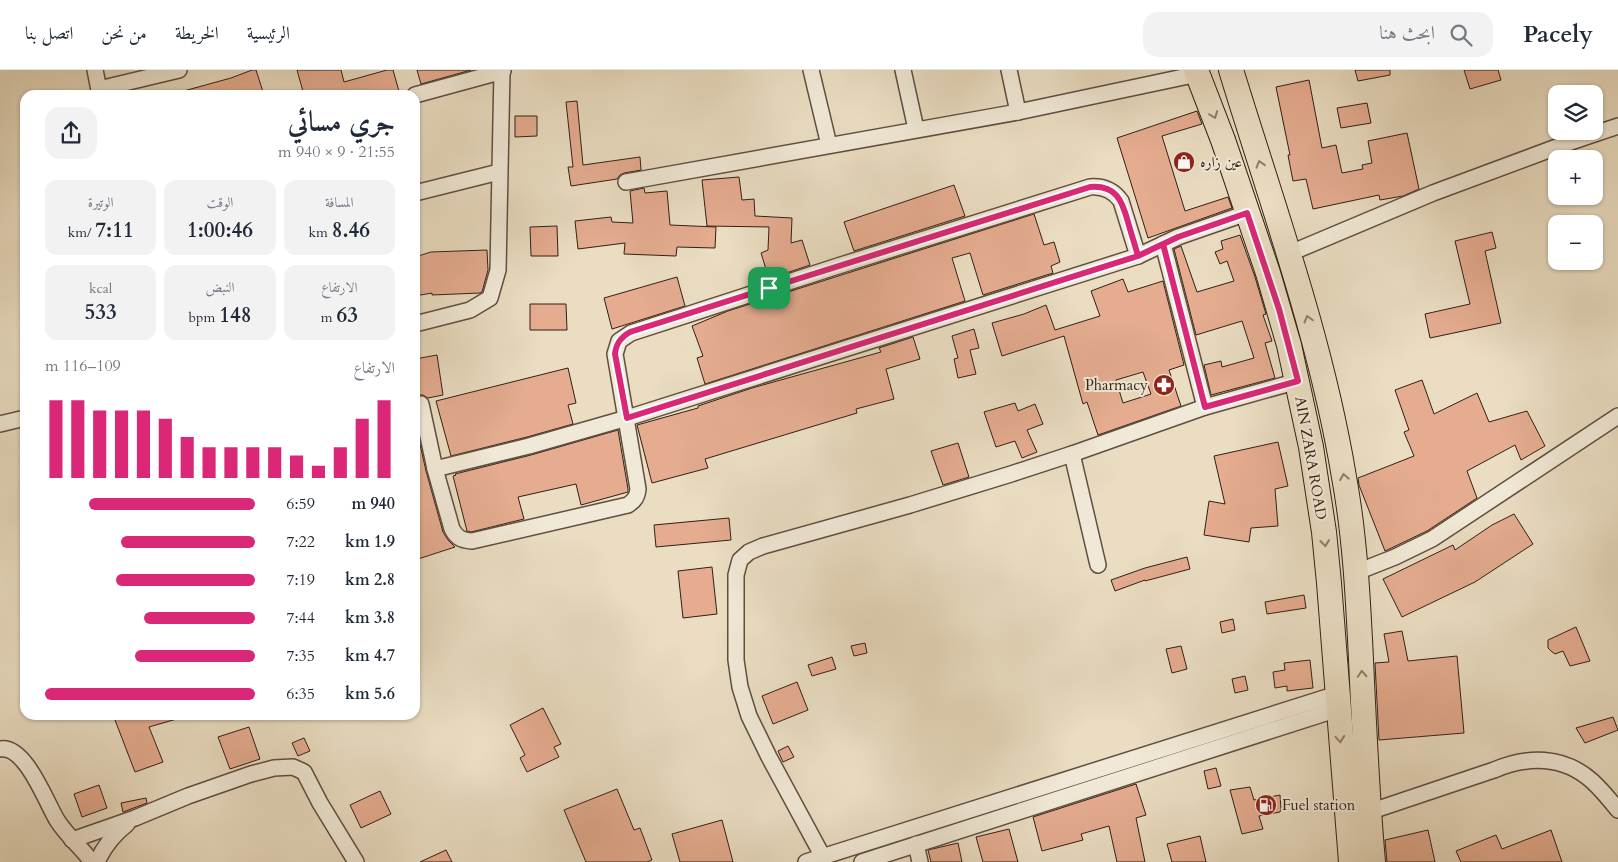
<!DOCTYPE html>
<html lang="ar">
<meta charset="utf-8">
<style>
:root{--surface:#fff;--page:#f2f2f3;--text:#1f2937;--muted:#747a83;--line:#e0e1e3;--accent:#db2777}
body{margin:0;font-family:Cardo,Amiri,serif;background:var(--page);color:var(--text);direction:rtl;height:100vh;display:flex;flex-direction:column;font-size:19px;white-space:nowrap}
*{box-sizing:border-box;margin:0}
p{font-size:16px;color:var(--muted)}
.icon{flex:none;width:28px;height:28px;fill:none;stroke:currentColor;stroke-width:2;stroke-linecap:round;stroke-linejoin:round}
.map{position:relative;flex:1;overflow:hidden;direction:ltr}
.drawer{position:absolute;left:20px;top:20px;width:400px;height:630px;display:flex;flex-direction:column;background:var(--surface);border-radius:15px;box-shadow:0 1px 4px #0004;direction:rtl}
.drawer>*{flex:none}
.buttons{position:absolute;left:1548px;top:15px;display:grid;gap:10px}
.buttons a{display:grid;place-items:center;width:55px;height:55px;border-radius:10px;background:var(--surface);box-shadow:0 1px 4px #0004;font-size:25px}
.pin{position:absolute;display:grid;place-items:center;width:42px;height:42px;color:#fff;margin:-21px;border-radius:10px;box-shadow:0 2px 8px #0006}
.round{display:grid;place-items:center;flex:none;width:52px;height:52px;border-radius:15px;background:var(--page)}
.head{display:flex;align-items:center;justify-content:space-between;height:85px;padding:0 25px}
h1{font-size:28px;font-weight:700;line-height:38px}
.metrics{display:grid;grid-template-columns:repeat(3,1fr);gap:8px;height:85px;padding:5px 25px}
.metrics div{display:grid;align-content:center;border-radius:12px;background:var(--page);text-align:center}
.metrics b{font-size:21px;font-weight:700}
.metrics small{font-size:14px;font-weight:400}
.metrics p{font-size:14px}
.chart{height:140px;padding:10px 25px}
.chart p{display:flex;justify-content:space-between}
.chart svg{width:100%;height:90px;margin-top:5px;stroke:var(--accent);stroke-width:6}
ul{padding:0 25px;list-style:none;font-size:16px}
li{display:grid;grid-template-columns:80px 60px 1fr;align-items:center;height:38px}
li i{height:12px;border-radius:6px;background:var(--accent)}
header{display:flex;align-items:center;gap:30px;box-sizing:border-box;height:70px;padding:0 25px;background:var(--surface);border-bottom:1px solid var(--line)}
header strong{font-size:24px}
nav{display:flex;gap:28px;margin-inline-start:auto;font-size:18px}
.search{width:350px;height:45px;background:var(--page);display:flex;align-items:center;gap:12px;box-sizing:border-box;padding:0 18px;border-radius:15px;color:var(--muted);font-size:19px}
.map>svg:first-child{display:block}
</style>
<header>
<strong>Pacely</strong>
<div class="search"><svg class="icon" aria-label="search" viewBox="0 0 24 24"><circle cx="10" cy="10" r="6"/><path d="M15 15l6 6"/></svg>ابحث هنا</div>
<nav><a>الرئيسية</a><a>الخريطة</a><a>من نحن</a><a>اتصل بنا</a></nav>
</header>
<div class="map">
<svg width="1618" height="792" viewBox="0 0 1618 792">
<rect width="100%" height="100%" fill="#eaddc2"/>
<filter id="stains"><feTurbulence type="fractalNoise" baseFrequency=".004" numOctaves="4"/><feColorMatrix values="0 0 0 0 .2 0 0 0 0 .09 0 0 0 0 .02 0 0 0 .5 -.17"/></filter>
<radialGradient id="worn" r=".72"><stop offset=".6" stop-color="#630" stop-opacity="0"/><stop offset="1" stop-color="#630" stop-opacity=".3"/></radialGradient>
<g fill="#e5ac90" stroke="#321f15" fill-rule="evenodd">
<path d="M252 0H256L264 25H180V22L231 8Z"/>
<path d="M297 0H341L344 12 387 0H393L400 25H304Z"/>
<path d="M417 0H471L421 14Z"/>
<path d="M1355 0H1390V5L1358 11Z"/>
<path d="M1464 0H1498L1501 10 1470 19Z"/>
<path d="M1309 10 1322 78 1336 75 1342 103 1363 99 1362 95 1372 93 1368 71 1407 63 1419 119 1403 126 1380 130 1379 125 1313 139 1306 109 1293 111 1288 85H1290L1276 17Z"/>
<path d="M577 31 583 95 640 87 641 100 624 103 620 105 617 109 571 116 568 97H573L566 32Z"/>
<path d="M1367 33 1371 53 1341 58 1337 38Z"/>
<path d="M1197 41 1202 54 1162 66 1185 141 1228 127 1232 138 1148 168 1117 68Z"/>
<path d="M515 46H537V66L515 67Z"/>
<path d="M739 107 742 130 754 129 755 146 792 148 791 173 802 170 810 195 769 209 761 183 768 180 769 157 707 156 702 110Z"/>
<path d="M954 115 965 146 854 181 844 152Z"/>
<path d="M644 118 645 123 667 121 670 155 716 157 715 178 677 177 676 186 624 184 625 173 578 179 575 151 611 147 612 152 633 153 630 121Z"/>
<path d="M1034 144 1044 175 1054 172 1060 192 1051 196 1053 203 983 225 970 183 952 188 965 231 705 314 697 288 703 286 692 256 728 241Z"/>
<path d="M557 156 558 186H531L530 157Z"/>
<path d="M1492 162 1496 178 1485 181 1501 253 1430 268 1425 244 1470 234 1455 171Z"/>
<path d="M1240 165 1255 207 1266 244 1263 245 1272 271 1265 273 1275 308 1211 325 1204 295 1221 291 1222 297 1254 288 1242 251 1196 265 1174 179 1181 176 1197 222 1234 211 1227 191 1220 194 1215 182 1223 179 1221 171Z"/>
<path d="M487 180 488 200 482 222 480 223 432 225V223L415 226V187L431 182Z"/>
<path d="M677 207 685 236 612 259 604 228Z"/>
<path d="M1123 209 1128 222 1163 211 1184 295 1169 300 1181 336 1098 365 1087 332 1083 334 1064 266 1002 286 992 253 1024 244 1046 235 1055 260 1100 246 1091 221ZM1143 302 1151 324 1123 333 1116 310Z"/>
<path d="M530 234H566L567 260H530Z"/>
<path d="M974 259 979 278 970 280 976 304 958 308 954 289 958 288 952 266Z"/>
<path d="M913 267 920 289 886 299 894 329 856 339 857 343 705 389 708 398 652 413 637 355 698 338V336L752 318 881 282 879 278Z"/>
<path d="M437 285 443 325 428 328 423 325H418L415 309V289Z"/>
<path d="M568 298 576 333 568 335 573 354 527 367 451 386 436 331Z"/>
<path d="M1422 310 1434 344 1477 323 1489 352 1527 341 1545 376 1521 390 1515 375 1467 401 1477 428 1427 461 1385 481 1359 415 1358 408 1414 386 1404 362 1409 360 1395 320Z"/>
<path d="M1015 333 1018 341 1035 334 1043 354 1027 360 1037 382 1022 388 1015 371 996 377 984 342Z"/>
<path d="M415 352 426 401 443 462 448 470 455 477 415 490Z"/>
<path d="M618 360 628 419V422L581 435 576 414 518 427 524 449 471 462 467 461 453 406 456 405 455 404 531 385Z"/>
<path d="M1278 372 1288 416 1275 419 1278 456 1251 458 1249 472 1204 465 1209 431 1225 434 1214 386Z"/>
<path d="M958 373 969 407 943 415 931 381Z"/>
<path d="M1514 444 1533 474 1475 512 1402 547 1383 509 1453 475 1455 480 1492 455Z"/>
<path d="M729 448 731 470 656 477 654 455Z"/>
<path d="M1187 487 1190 499 1145 511V510L1115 521 1111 510 1145 498Z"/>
<path d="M712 497 717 544 683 548 678 501Z"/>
<path d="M1304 525 1306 538 1267 544 1265 532Z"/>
<path d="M1233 549 1235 560 1222 563 1220 552Z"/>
<path d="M1576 557 1590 591 1570 596 1563 581 1555 584 1551 581 1548 578V570Z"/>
<path d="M1402 561 1408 591 1457 586 1464 663 1379 670 1375 593 1389 592 1384 564Z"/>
<path d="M865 573 867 583 854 586 851 576Z"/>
<path d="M1181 576 1187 599 1172 603 1166 579Z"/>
<path d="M832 587 836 599 812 606 808 595Z"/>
<path d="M1310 590 1313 618 1287 621V616L1275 618 1273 602 1285 600 1284 593Z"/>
<path d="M1245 606 1248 620 1235 623 1232 609Z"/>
<path d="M797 612 808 640 773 654 762 626Z"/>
<path d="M543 638 561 674 554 677 559 687 527 702 520 688 525 685 510 655Z"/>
<path d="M129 645H179L180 648 149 657 163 692 135 702 115 650Z"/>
<path d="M1613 647 1618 660 1585 673 1576 658Z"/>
<path d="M249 657 260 689 230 699 218 667Z"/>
<path d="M304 668 310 681 298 686 292 673Z"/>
<path d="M788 676 794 687 783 692 778 681Z"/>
<path d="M1216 698 1221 716 1208 719 1204 701Z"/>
<path d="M1136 714 1146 745 1136 748 1145 792H1117L1109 756 1081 764 1083 770 1042 781 1033 747Z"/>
<path d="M99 715 107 738 82 747 74 724Z"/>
<path d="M1250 717 1254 730 1280 725 1281 739 1280 742 1259 746 1263 759 1242 764 1230 720Z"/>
<path d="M617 719 634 760 640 758 652 790 647 792H586L564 740Z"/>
<path d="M380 721 391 744 361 758 350 735Z"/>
<path d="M146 728 147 733 123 742 121 733Z"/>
<path d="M722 750 733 792H680L672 764Z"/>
<path d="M1009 759 1018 792H983L976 767Z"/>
<path d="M1428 760 1435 792H1387L1385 770Z"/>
<path d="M1551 760 1562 792H1461L1456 781 1496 765 1502 779Z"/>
<path d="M1200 766 1206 792H1172L1167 774Z"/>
<path d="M958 773 962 792H931L928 780Z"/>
<path d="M446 780 452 792H420Z"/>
</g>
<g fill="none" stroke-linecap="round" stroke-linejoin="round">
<g stroke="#604e40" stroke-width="18">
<g id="street">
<path d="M95 0 100 25"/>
<path d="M811 0 829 75"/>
<path d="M903 0 916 59"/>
<path d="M1009 0 1018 42"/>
<path d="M99 19 179 0"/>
<path d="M415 25 503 1"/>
<path d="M626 112 1018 42 1198 4"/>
<path d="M415 123 499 102"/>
<path d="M1163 174 1205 337"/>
<path d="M1288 184 1433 123 1562 75 1618 56"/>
<path d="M415 254 470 240 490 228 498 200 502 0"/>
<path d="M421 334 435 399 452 459C457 468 461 470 472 471L628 435C635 430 637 427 638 419L615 284 619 271 631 263 838 196 1090 117C1103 116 1113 120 1121 131L1138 186"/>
<path d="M0 354 25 348"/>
<path d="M1072 384 1098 495"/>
<path d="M435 399 529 376 627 348 1138 186 1178 167 1247 143"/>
<path d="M1357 502 1395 487 1432 469 1618 346"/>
<path d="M0 679C25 674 46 732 57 750 67 766 81 777 92 792"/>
<path d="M1369 742 1494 700C1527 686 1563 685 1592 711 1602 720 1610 730 1618 740"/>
<path d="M72 770 135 748 188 726 251 704 274 698 293 697 304 702 320 733 356 792"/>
<path d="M916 774 920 792"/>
<path d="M823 787 769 687 749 646 740 617 736 590V505L740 490 749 482 763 476 910 435 1011 404 1072 384 1205 337 1298 311"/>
<path d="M97 792C104 776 113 765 127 754"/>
<path d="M806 792 1337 624"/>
<path d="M862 792 1338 639"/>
</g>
</g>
<g stroke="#321f15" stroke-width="26">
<g id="primary">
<path d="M1196 0 1223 70 1268 203 1289 275 1311 377 1324 462 1329 513 1351 792"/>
<path d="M1231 0C1272 134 1321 268 1344 407 1355 467 1358 528 1361 589 1364 657 1367 724 1373 792"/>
</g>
</g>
<use href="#street" stroke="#f1e9d7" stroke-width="15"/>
<use href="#primary" stroke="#eaddc2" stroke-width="24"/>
</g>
<defs><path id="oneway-chevron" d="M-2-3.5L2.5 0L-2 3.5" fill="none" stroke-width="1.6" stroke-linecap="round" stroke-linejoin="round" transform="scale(1.25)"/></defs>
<g stroke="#8e7e6c">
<use href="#oneway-chevron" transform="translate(1214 45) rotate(69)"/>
<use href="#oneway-chevron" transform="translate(1260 94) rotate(-107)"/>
<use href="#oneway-chevron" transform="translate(1308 249) rotate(-106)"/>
<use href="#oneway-chevron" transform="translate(1344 407) rotate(-100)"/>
<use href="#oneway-chevron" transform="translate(1325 473) rotate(84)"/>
<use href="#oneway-chevron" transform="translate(1362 604) rotate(-93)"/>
<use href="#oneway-chevron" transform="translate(1340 669) rotate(85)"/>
</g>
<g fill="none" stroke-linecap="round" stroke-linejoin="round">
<g stroke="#fff" stroke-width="10">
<path id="route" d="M769 218 630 262C621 267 616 273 615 284L627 348 1138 186 1163 174 1205 337 1298 311 1279 239 1247 143 1178 167 1138 186C1135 175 1131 163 1128 152 1122 130 1116 115 1090 117L769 218"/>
</g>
<use href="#route" stroke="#db2777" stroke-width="6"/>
</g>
<defs>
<g id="shop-disc" transform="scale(1.125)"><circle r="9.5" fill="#8f2418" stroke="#f1e9d7"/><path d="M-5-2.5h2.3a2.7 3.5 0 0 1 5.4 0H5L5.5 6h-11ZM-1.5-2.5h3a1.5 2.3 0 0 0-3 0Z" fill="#fff"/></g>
<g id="pharmacy-disc" transform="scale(1.125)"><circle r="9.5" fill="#8f2418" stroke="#f1e9d7"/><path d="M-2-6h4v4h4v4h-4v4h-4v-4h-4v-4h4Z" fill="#fff"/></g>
<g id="fuel-disc" transform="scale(1.125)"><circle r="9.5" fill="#8f2418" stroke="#f1e9d7"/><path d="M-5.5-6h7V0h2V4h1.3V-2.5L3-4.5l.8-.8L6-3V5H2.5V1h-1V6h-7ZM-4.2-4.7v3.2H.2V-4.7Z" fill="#fff"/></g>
</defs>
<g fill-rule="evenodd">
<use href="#shop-disc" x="1184" y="92"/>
<use href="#pharmacy-disc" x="1164" y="315"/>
<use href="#fuel-disc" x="1266" y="735"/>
</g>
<g text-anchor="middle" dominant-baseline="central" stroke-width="4" stroke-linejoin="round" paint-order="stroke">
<g font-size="15" fill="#321f15" stroke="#f1e9d7" text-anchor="start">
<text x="1200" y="92">عين زاره</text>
<text x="1148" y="315" text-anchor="end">Pharmacy</text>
<text x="1282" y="735">Fuel station</text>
</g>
<g font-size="15" fill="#321f15" stroke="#f1e9d7">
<text transform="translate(1311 388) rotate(80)">AIN ZARA ROAD</text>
</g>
</g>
<rect width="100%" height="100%" filter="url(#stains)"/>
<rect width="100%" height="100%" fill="url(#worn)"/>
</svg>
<div class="buttons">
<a><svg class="icon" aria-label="layers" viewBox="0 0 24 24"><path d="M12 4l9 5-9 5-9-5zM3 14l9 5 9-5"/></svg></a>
<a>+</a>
<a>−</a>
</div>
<div class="pin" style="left:769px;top:218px;background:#1e9e55"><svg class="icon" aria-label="arrive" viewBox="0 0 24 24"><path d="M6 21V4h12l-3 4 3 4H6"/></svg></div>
<section class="drawer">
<div class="head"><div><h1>جري مسائي</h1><p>21:55 · 9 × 940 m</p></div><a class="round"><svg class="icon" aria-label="share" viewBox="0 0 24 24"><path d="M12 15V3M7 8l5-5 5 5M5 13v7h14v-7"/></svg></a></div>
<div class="metrics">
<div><p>المسافة</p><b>8.46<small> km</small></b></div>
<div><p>الوقت</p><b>1:00:46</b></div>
<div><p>الوتيرة</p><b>7:11<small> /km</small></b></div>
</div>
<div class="metrics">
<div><p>الارتفاع</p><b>63<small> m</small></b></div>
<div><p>النبض</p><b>148<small> bpm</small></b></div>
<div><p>kcal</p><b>533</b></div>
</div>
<div class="chart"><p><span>الارتفاع</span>109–116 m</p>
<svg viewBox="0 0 160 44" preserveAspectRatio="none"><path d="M5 44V6M15 44V6M25 44V11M35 44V11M45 44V11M55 44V15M65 44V24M75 44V29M85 44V29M95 44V29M105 44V29M115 44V33M125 44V38M135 44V29M145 44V15M155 44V6"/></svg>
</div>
<ul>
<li><b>940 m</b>6:59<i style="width:79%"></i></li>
<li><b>1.9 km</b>7:22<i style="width:64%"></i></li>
<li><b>2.8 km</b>7:19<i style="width:66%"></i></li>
<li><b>3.8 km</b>7:44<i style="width:53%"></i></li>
<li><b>4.7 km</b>7:35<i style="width:57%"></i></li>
<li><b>5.6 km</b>6:35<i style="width:100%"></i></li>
</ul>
</section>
</div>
